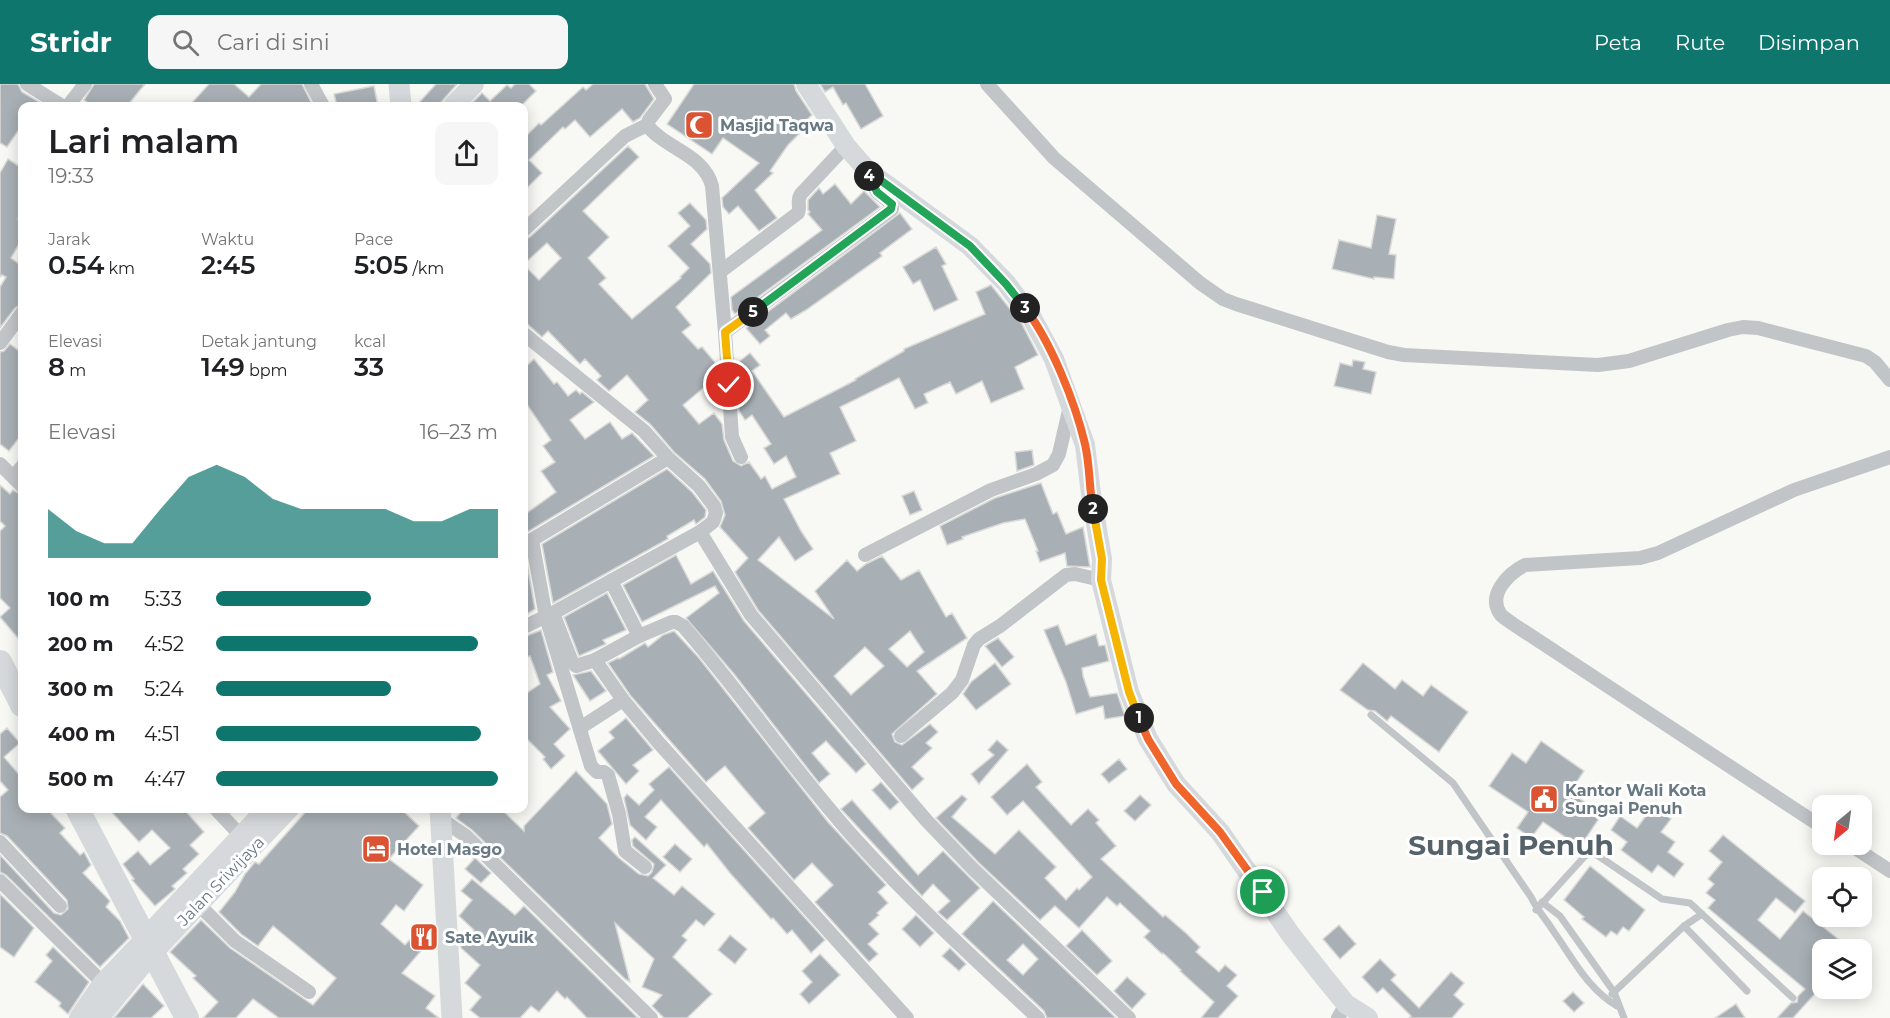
<!DOCTYPE html>
<html lang="id">
<meta charset="utf-8">
<style>
:root{--surface:#fff;--page:#f6f6f6;--text:#202124;--muted:#757577;--accent:#0f766e}
body{margin:0;font-family:Montserrat,sans-serif;background:var(--page);color:var(--text);height:100vh;display:flex;flex-direction:column;font-size:22px;white-space:nowrap}
*{box-sizing:border-box;margin:0}
p{font-size:20px;color:var(--muted)}
.icon{flex:none;width:33px;height:33px;fill:none;stroke:currentColor;stroke-width:2;stroke-linecap:round;stroke-linejoin:round}
.map{position:relative;flex:1;overflow:hidden}
.drawer{position:absolute;left:18px;top:18px;width:510px;height:711px;display:flex;flex-direction:column;background:var(--surface);border-radius:12px;box-shadow:0 3px 15px #0003}
.drawer>*{flex:none}
.needle{width:39px;rotate:209deg}
.fabs{position:absolute;left:1812px;top:711px;display:grid;gap:12px}
.fabs a{display:grid;place-items:center;width:60px;height:60px;border-radius:12px;background:var(--surface);box-shadow:0 3px 15px #0003;font-size:30px}
.pin{position:absolute;display:grid;place-items:center;width:51px;height:51px;color:#fff;margin:-26px;border:3px solid #fff;border-radius:50%;box-shadow:0 2px 6px #0007}
.km{position:absolute;width:30px;height:30px;margin:-15px;border-radius:50%;background:#222;color:#fff;font-size:16px;line-height:30px;text-align:center}
.round{display:grid;place-items:center;flex:none;width:63px;height:63px;border-radius:12px;background:var(--page)}
.summary{display:flex;align-items:center;justify-content:space-between;height:102px;padding:0 30px}
h1{font-size:33px;font-weight:600;line-height:45px}
.metrics{display:grid;grid-template-columns:repeat(3,1fr);gap:9px;height:102px;padding:6px 30px}
.metrics div{display:grid;align-content:center}
.metrics b{font-size:26px;font-weight:600}
.metrics small{font-size:16px;font-weight:400}
.metrics p{font-size:16px}
.chart{height:168px;padding:12px 30px}
.chart p{display:flex;justify-content:space-between}
.chart svg{width:100%;height:108px;margin-top:6px;fill:var(--accent);opacity:.7}
ul{padding:0 30px;list-style:none;font-size:20px}
li{display:grid;grid-template-columns:96px 72px 1fr;align-items:center;height:45px}
li i{height:15px;border-radius:8px;background:var(--accent)}
header{display:flex;align-items:center;gap:36px;box-sizing:border-box;height:84px;padding:0 30px;background:var(--accent);color:#fff}
header strong{font-size:28px}
nav{display:flex;gap:33px;margin-inline-start:auto;font-size:21px}
.search{width:420px;height:54px;background:var(--page);display:flex;align-items:center;gap:15px;box-sizing:border-box;padding:0 21px;border-radius:12px;color:var(--muted);font-size:22px}
.map>svg:first-child{display:block}
</style>
<header>
<strong>Stridr</strong>
<div class="search"><svg class="icon" aria-label="search" viewBox="0 0 24 24"><circle cx="10" cy="10" r="6"/><path d="M15 15l6 6"/></svg>Cari di sini</div>
<nav><a>Peta</a><a>Rute</a><a>Disimpan</a></nav>
</header>
<div class="map">
<svg width="1890" height="934" viewBox="0 0 1890 934">
<rect width="100%" height="100%" fill="#f8f8f5"/>
<g fill="#a8b0b5" stroke="#d9d9d7" stroke-width="1.5" fill-rule="evenodd">
<path d="M0 0H18L22 8 46 22H22V50L18 47 7 63 0 59Z"/>
<path d="M94 0H145L127 22H92L84 16Z"/>
<path d="M209 0H234L249 13 261 0H302L313 22H189Z"/>
<path d="M436 0H457L438 22H416Z"/>
<path d="M515 0H529L536 7 521 22H469L482 9 490 17 507 1 511 4Z"/>
<path d="M593 0H645L654 15 640 34 633 38 622 25 590 53 575 36 565 45 563 43 529 76 542 89 524 107V54L539 39 541 41 583 3 586 6Z"/>
<path d="M694 0H794L796 7 812 31 799 43 803 46 788 61 770 87 773 89 755 106 777 134 759 147 738 122 729 130 723 123 722 114 759 79 723 54 712 70 667 40Z"/>
<path d="M820 0H865L883 32 861 45 846 19 843 21 833 3 825 8Z"/>
<path d="M374 2 378 22H337L334 10Z"/>
<path d="M628 62 639 73 583 127 609 153 588 174 606 194 599 200 632 235 681 194 680 193 689 184 668 162 690 142 678 129 690 119 706 136 707 145 691 160 710 180 711 189 676 223 691 241 682 248 698 265 702 263 718 282 719 291 683 321 699 340 714 329 722 340 724 356 733 377 741 382 749 378 761 395 765 392 772 405 796 393 786 372 774 380 764 364 771 360 752 331 745 336 739 327 738 312 749 305 737 290 736 280 750 269 760 281 752 287 784 333 856 296 855 295 904 267V265L985 230 976 208 991 201 1022 240 1038 271 1015 283 1024 305 991 319 982 297 956 310 950 298 924 310 928 319 915 325 899 294 840 323 856 357 830 369 840 390 784 415 801 447 813 465 795 477 779 453 758 476 834 535 815 507 847 476 857 487 866 480 882 472 901 496 919 486 946 533 952 529 967 554 917 587 937 610 892 650 895 658 902 661 930 640 938 648 926 659 932 664 912 683 924 695 912 706 758 526 735 488 748 474 720 443 725 431 721 417 705 395 674 368 650 340 635 328 648 316 627 291 609 307 597 296 601 292 585 275 580 280 548 247 542 253 524 237V181L539 196 561 174 547 159 524 180V155L530 153ZM910 547 924 568 907 583 889 565ZM865 563 884 582 851 611 834 592Z"/>
<path d="M8 75 22 84V128L18 135 22 138V155L11 174 22 182V220L15 224 0 244V203L6 193 2 191 0 193V89Z"/>
<path d="M835 100 851 120 864 107 880 123 735 230 732 226 731 213 822 146 808 130 810 128 808 126V116L819 104 823 110Z"/>
<path d="M900 129 912 145 880 169 882 172 806 226 791 235 786 229 765 246 770 252 760 260 746 244Z"/>
<path d="M1377 131 1396 135 1389 170 1396 171 1394 195 1374 193V195L1332 185 1339 156 1371 164Z"/>
<path d="M936 163 946 180 942 182 958 216 934 227 920 196 913 200 903 183Z"/>
<path d="M10 260 22 269V350L9 367 0 360V268L4 267Z"/>
<path d="M534 275 554 300 557 298 568 312 576 306 580 310 582 308 594 318 570 336 585 355 610 338 622 355 632 349 654 372 524 450V431L556 408 541 387 555 378 543 362 551 356 524 316V284Z"/>
<path d="M1353 276 1365 278 1363 285 1376 288 1371 310 1334 302 1340 279 1352 282Z"/>
<path d="M1032 366 1034 381 1017 387 1015 368Z"/>
<path d="M667 385 692 408 706 426 705 433 696 440 694 436 667 452 668 455 553 519 542 460Z"/>
<path d="M1041 399 1053 430 1057 428 1066 450 1083 443 1090 483 1067 482 1065 469 1040 478 1036 467H1038L1025 435 1003 439 962 453 963 455 947 461 940 442 995 414Z"/>
<path d="M0 401 10 410 13 406 22 411V559L0 533 10 524 0 514V447L5 442 0 437Z"/>
<path d="M914 407 922 426 910 431 902 412Z"/>
<path d="M525 469 535 525 524 532V469Z"/>
<path d="M676 471 691 500 713 487 744 537 866 680 856 689 826 657 812 669 830 690 819 699 734 590 686 534 719 509 715 502 642 538 623 501Z"/>
<path d="M607 509 626 546 603 556 606 560 579 572 564 533Z"/>
<path d="M1058 541 1066 561 1096 550 1099 562 1105 561 1109 577 1082 584 1083 592 1090 613 1117 609 1125 632 1105 635 1103 622 1076 630 1066 598 1044 546Z"/>
<path d="M541 546 553 588 547 591 561 617 550 623 570 645 554 660 565 672 551 685 543 675 545 673 524 652V611L540 600 530 572 524 574V553Z"/>
<path d="M674 547 699 574 828 738 886 801 878 808 888 819 877 829 879 831 869 840 879 850 868 860 878 870 869 878 815 818 833 801 812 779 794 796 748 744 765 729 740 700 725 682 706 698 630 611 608 579 618 574 619 575 645 559 648 563 663 551Z"/>
<path d="M998 554 1014 573 1002 583 985 562Z"/>
<path d="M995 579 1011 600 976 626 963 610 971 598Z"/>
<path d="M1363 579 1395 605 1402 596 1423 612 1431 601 1468 628 1439 668 1391 632 1387 637 1375 627 1368 626 1340 606Z"/>
<path d="M591 587 606 607 590 617 573 591Z"/>
<path d="M626 634 653 666 633 681 639 687 626 700 598 667 614 654 609 648Z"/>
<path d="M7 644 20 659 4 673 22 694V724H46L65 744 60 749 80 771 84 768 91 781 83 789 110 817 106 823 120 837 129 854 100 883 6 791 0 788V771L54 829 61 831 68 825 67 816 7 752 0 749V713L8 706 0 697V650Z"/>
<path d="M997 656 1008 666 979 700 971 690 994 671 988 666Z"/>
<path d="M1541 657 1584 687 1570 708 1602 730 1580 763 1543 738 1531 754 1517 744 1528 728 1489 702 1512 669 1526 679Z"/>
<path d="M1119 675 1127 685 1109 699 1101 690Z"/>
<path d="M1027 680 1042 698 1036 703 1071 741 1088 725 1099 736 1096 739 1116 762 1101 775 1163 833 1165 831 1187 850 1200 863 1196 868 1219 888 1225 881 1237 891 1227 902 1238 912 1218 934H1201L1214 918 1180 887 1181 886 1163 869 1162 870 1144 853 1150 847 1120 819 1117 822 1107 813 1079 844 1055 822 1040 836 978 778 936 734 962 711 967 715 952 733 995 770 1019 746 1056 783 1045 794 1066 816 1077 804 1079 806 1092 793 1023 717 1007 731 991 713Z"/>
<path d="M669 683 825 856 811 869 792 846 787 850 773 834 771 835 730 789 707 760 704 763 661 716 645 733 657 743 646 756 630 741 624 714 627 710 639 721 654 706 649 700Z"/>
<path d="M576 687 607 720 612 740 599 754 619 774 639 790 648 792 652 788 654 780 633 762 632 756 635 753 666 781 653 794 674 811 682 802 715 830 704 842 696 836 682 852 687 856 673 873 712 910 687 934H664L652 922 662 911 642 903 654 875 615 839 630 898 625 895 472 746 456 734 464 724H500L524 747V742Z"/>
<path d="M881 698 899 718 890 726 872 706Z"/>
<path d="M1140 711 1151 721 1135 737 1124 727Z"/>
<path d="M852 716 918 791 943 767 980 804 947 836 938 828 950 817 933 800 922 812 908 797 841 725Z"/>
<path d="M1653 722 1671 735 1661 748 1675 758 1668 768 1684 780 1674 793 1658 781 1652 789 1621 766 1627 758 1611 746 1620 732 1637 744Z"/>
<path d="M108 724H183L204 748 190 761 199 770 183 785 187 789 172 802 175 805 155 822 132 796 134 795 123 780 138 767 150 781 170 764 152 746 139 758Z"/>
<path d="M309 724H400L419 742 389 775 423 801 404 827 396 821 381 840 405 861 420 844 432 854 402 889 435 912 426 924 439 934H279L253 915 236 934H203L218 918 193 894 196 892 170 868 201 836 230 864 313 921 336 894 273 842 258 862 241 850 219 828 235 808 245 790 255 778 259 780Z"/>
<path d="M1723 751 1805 817 1795 829 1776 814 1758 836 1780 855 1803 827 1852 866H1822V902L1793 934H1777L1791 919 1797 918 1798 912 1805 905 1708 824 1715 816 1706 809 1714 800 1708 795 1722 778 1709 767Z"/>
<path d="M675 760 692 775 680 788 663 773Z"/>
<path d="M471 770 491 789 481 799 465 785 474 775 470 771Z"/>
<path d="M1590 782 1645 826 1629 847 1623 843 1617 851 1611 847 1606 853 1582 835 1584 833 1564 816Z"/>
<path d="M472 795 515 831 524 822 638 934H587L567 913 565 915 557 907 539 928 531 922 520 934H480L470 926 481 913 465 899 480 881 461 864V861L474 846 459 832 472 816 461 807Z"/>
<path d="M0 810 34 844 14 873 0 863Z"/>
<path d="M993 817 1116 934H1047L1044 927 962 850ZM1023 860 1038 875 1023 891 1007 876Z"/>
<path d="M916 831 934 849 920 863 902 845Z"/>
<path d="M1339 841 1356 860 1340 875 1323 855Z"/>
<path d="M1082 846 1112 877 1097 891 1066 862Z"/>
<path d="M730 851 747 865 735 880 718 866Z"/>
<path d="M53 863 89 898 68 930 59 922 61 919 35 898 52 877 46 871Z"/>
<path d="M950 864 966 880 959 887 942 872Z"/>
<path d="M820 870 840 891 809 920 800 910 812 898 802 887Z"/>
<path d="M1380 875 1396 891 1391 896 1419 924 1451 888 1464 899 1454 911 1464 920 1452 934H1409L1411 932 1383 904 1377 909 1362 893Z"/>
<path d="M1127 893 1146 910 1132 925 1114 907Z"/>
<path d="M143 900 164 922 151 934H114Z"/>
<path d="M1573 908 1584 919 1574 928 1563 917Z"/>
<path d="M1736 920 1745 934H1715Z"/>
</g>
<g fill="none" stroke-linecap="round" stroke-linejoin="round">
<g stroke="#c1c5c8" stroke-width="7">
<path d="M11 391 22 377"/>
<path d="M1371 631 1453 699 1531 813C1537 826 1546 835 1554 848 1573 875 1588 905 1617 922"/>
<path d="M1542 818 1560 832 1614 908 1624 934"/>
<path d="M1536 826 1585 772 1594 769 1662 815 1690 819 1793 914"/>
<path d="M1684 842 1747 907"/>
<path d="M1612 910 1684 842 1702 830"/>
</g>
<g stroke="#c1c5c8" stroke-width="14">
<path d="M27 0 62 22"/>
<path d="M311 0 323 22"/>
<path d="M655 0 665 15 649 36 647 41C665 65 704 70 712 102L725 248 732 353 741 373"/>
<path d="M987 0 1054 74 1200 199 1223 215 1236 220 1388 268 1404 271 1598 281 1629 277 1728 246 1743 243 1758 244 1866 272 1875 278 1890 296"/>
<path d="M68 22 85 0"/>
<path d="M524 146 625 52 647 41"/>
<path d="M720 188 798 129C801 122 796 117 801 110L846 62"/>
<path d="M725 248 892 125V120L877 108 868 89"/>
<path d="M524 250 644 347 668 374 699 402 714 422 716 429 713 438 700 448 553 529 524 543"/>
<path d="M0 259 22 229"/>
<path d="M0 380 22 402"/>
<path d="M700 448 751 531 926 736 972 784 1129 934"/>
<path d="M532 456 546 533 591 682 597 688H604L608 691 619 730 625 767 645 783"/>
<path d="M525 460 668 374"/>
<path d="M865 471 991 406 1036 390 1053 381 1059 370 1070 322"/>
<path d="M611 497 639 552"/>
<path d="M553 529 572 578 576 582 595 576 639 552 672 538H676L683 542C744 612 796 690 858 758 914 820 977 877 1038 934"/>
<path d="M595 576 623 616 658 658 907 934"/>
<path d="M580 644 623 616"/>
<path d="M901 652 952 609 962 596 974 561 979 555 1000 542 1066 491 1075 490 1101 496"/>
<path d="M215 724 241 752"/>
<path d="M441 735 466 752 651 934"/>
<path d="M1822 743 1513 540C1509 537 1504 534 1501 531 1486 511 1509 489 1525 481L1640 474 1658 469 1794 406 1890 373"/>
<path d="M0 758 60 822"/>
<path d="M1849 760 1890 787"/>
<path d="M0 797 103 899"/>
<path d="M198 820 235 857 309 908"/>
<path d="M1338 934 1346 920"/>
</g>
<g stroke="#d5d9dc" stroke-width="20">
<path d="M806 0 846 62 868 87 970 162 1006 199 1032 234 1054 275 1085 361 1091 410 1102 475 1101 496 1129 608 1148 655 1176 700 1220 748 1291 851 1324 893 1346 920 1368 934"/>
<path d="M453 22 474 0"/>
<path d="M79 934 103 899 145 855"/>
<path d="M99 934 152 869"/>
</g>
<g stroke="#d5d9dc" stroke-width="21">
<path d="M399 0 401 22"/>
<path d="M440 724 452 934"/>
<path d="M145 855 268 724"/>
<path d="M152 869 289 724"/>
</g>
<g stroke="#d5d9dc" stroke-width="24">
<path d="M0 578 22 621"/>
<path d="M77 724 187 934"/>
</g>
</g>
<g fill="none" stroke-linecap="round" stroke-linejoin="round">
<g stroke="#fff" stroke-width="12">
<path id="split-1" d="M1139 634 1148 655 1176 700 1220 748 1263 808"/>
</g>
<g stroke="#fff" stroke-width="12">
<path id="split-2" d="M1093 425 1102 475 1101 496 1129 608 1139 634"/>
</g>
<g stroke="#fff" stroke-width="12">
<path id="split-3" d="M1025 224C1051 258 1075 318 1085 360 1090 381 1089 404 1093 425"/>
</g>
<g stroke="#fff" stroke-width="12">
<path id="split-4" d="M869 92 868 87 970 162 1006 200 1025 224"/>
</g>
<g stroke="#fff" stroke-width="12">
<path id="split-5" d="M753 228 891 125 892 120 877 108 869 92"/>
</g>
<g stroke="#fff" stroke-width="12">
<path id="split-6" d="M729 301 725 248 753 228"/>
</g>
<use href="#split-1" stroke="#f0652b" stroke-width="8"/>
<use href="#split-2" stroke="#f5b400" stroke-width="8"/>
<use href="#split-3" stroke="#f0652b" stroke-width="8"/>
<use href="#split-4" stroke="#22a559" stroke-width="8"/>
<use href="#split-5" stroke="#22a559" stroke-width="8"/>
<use href="#split-6" stroke="#f5b400" stroke-width="8"/>
</g>
<defs>
<g id="mosque-square" transform="scale(1.5)"><rect x="-9" y="-9" width="18" height="18" rx="4" fill="#da5433" stroke="#fff"/><path d="M3.5-4.9A6 6 0 1 0 3.5 4.9A5 5 0 1 1 3.5-4.9Z" fill="#fff"/></g>
<g id="civic-square" transform="scale(1.5)"><rect x="-9" y="-9" width="18" height="18" rx="4" fill="#da5433" stroke="#fff"/><path d="M-.6-6.5H3V-4.5H.6V-3L4-1V1h2V6H-6V1h2V-1L-.6-3ZM-1.2 2.5V6h2.4V2.5Z" fill="#fff"/></g>
<g id="hotel-square" transform="scale(1.5)"><rect x="-9" y="-9" width="18" height="18" rx="4" fill="#da5433" stroke="#fff"/><path d="M-6-4.5h1.5V1H6V5H4.5V3h-9V5H-6ZM-4 0a1.8 1.8 0 1 1 3.6 0ZM.5 0V-2.5h3Q6-2.5 6 0Z" fill="#fff"/></g>
<g id="restaurant-square" transform="scale(1.5)"><rect x="-9" y="-9" width="18" height="18" rx="4" fill="#da5433" stroke="#fff"/><path d="M-5-6h1v4h1v-4h1v4h1v-4h1v5L-1.5 .5V6h-2V.5L-5-1ZM5-6V6H3V1.5H1.5Q1.5-4 5-6Z" fill="#fff"/></g>
</defs>
<g fill-rule="evenodd">
<use href="#mosque-square" x="699" y="41"/>
<use href="#civic-square" x="1544" y="715"/>
<use href="#hotel-square" x="376" y="765"/>
<use href="#restaurant-square" x="424" y="853"/>
</g>
<g text-anchor="middle" dominant-baseline="central" stroke-width="6" stroke-linejoin="round" paint-order="stroke">
<g font-size="16" font-weight="bold" fill="#687984" stroke="#fff" text-anchor="start">
<text x="720" y="41">Masjid Taqwa</text>
<text x="1565" y="706">Kantor Wali Kota<tspan x="1565" dy="18">Sungai Penuh</tspan></text>
<text x="397" y="765">Hotel Masgo</text>
<text x="445" y="853">Sate Ayuik</text>
</g>
<g font-size="16" fill="#687984" stroke="#fff">
<text transform="translate(221 797) rotate(-46)">Jalan Sriwijaya</text>
</g>
<g font-size="28" font-weight="bold" fill="#56626a" stroke="#fff">
<text x="1511" y="761">Sungai Penuh</text>
</g>
</g>
</svg>
<div class="fabs">
<a><svg class="needle" viewBox="-14 -14 28 28"><path d="M0-13l5 13h-10z" fill="#e53935"/><path d="M0 13l5-13h-10z" fill="#757577"/></svg></a>
<a><svg class="icon" aria-label="locate" viewBox="0 0 24 24"><circle cx="12" cy="12" r="6"/><path d="M12 2v4M12 18v4M2 12h4M18 12h4"/></svg></a>
<a><svg class="icon" aria-label="layers" viewBox="0 0 24 24"><path d="M12 4l9 5-9 5-9-5zM3 14l9 5 9-5"/></svg></a>
</div>
<div class="pin" style="left:1263px;top:808px;background:#1e9e55"><svg class="icon" aria-label="arrive" viewBox="0 0 24 24"><path d="M6 21V4h12l-3 4 3 4H6"/></svg></div>
<div class="pin" style="left:729px;top:301px;background:#d93025"><svg class="icon" aria-label="check" viewBox="0 0 24 24"><path d="M5 12l5 5 9-10"/></svg></div>
<b class="km" style="left:1139px;top:634px">1</b>
<b class="km" style="left:1093px;top:425px">2</b>
<b class="km" style="left:1025px;top:224px">3</b>
<b class="km" style="left:869px;top:92px">4</b>
<b class="km" style="left:753px;top:228px">5</b>
<section class="drawer">
<div class="summary"><div><h1>Lari malam</h1><p>19:33</p></div><a class="round"><svg class="icon" aria-label="share" viewBox="0 0 24 24"><path d="M12 15V3M7 8l5-5 5 5M5 13v7h14v-7"/></svg></a></div>
<div class="metrics">
<div><p>Jarak</p><b>0.54<small> km</small></b></div>
<div><p>Waktu</p><b>2:45</b></div>
<div><p>Pace</p><b>5:05<small> /km</small></b></div>
</div>
<div class="metrics">
<div><p>Elevasi</p><b>8<small> m</small></b></div>
<div><p>Detak jantung</p><b>149<small> bpm</small></b></div>
<div><p>kcal</p><b>33</b></div>
</div>
<div class="chart"><p><span>Elevasi</span>16–23 m</p>
<svg viewBox="0 0 160 44" preserveAspectRatio="none"><path d="M0 44V24L10 33L20 38L30 38L40 24L50 11L60 6L70 11L80 20L90 24L100 24L110 24L120 24L130 29L140 29L150 24L160 24V44z"/></svg>
</div>
<ul>
<li><b>100 m</b>5:33<i style="width:55%"></i></li>
<li><b>200 m</b>4:52<i style="width:93%"></i></li>
<li><b>300 m</b>5:24<i style="width:62%"></i></li>
<li><b>400 m</b>4:51<i style="width:94%"></i></li>
<li><b>500 m</b>4:47<i style="width:100%"></i></li>
</ul>
</section>
</div>
